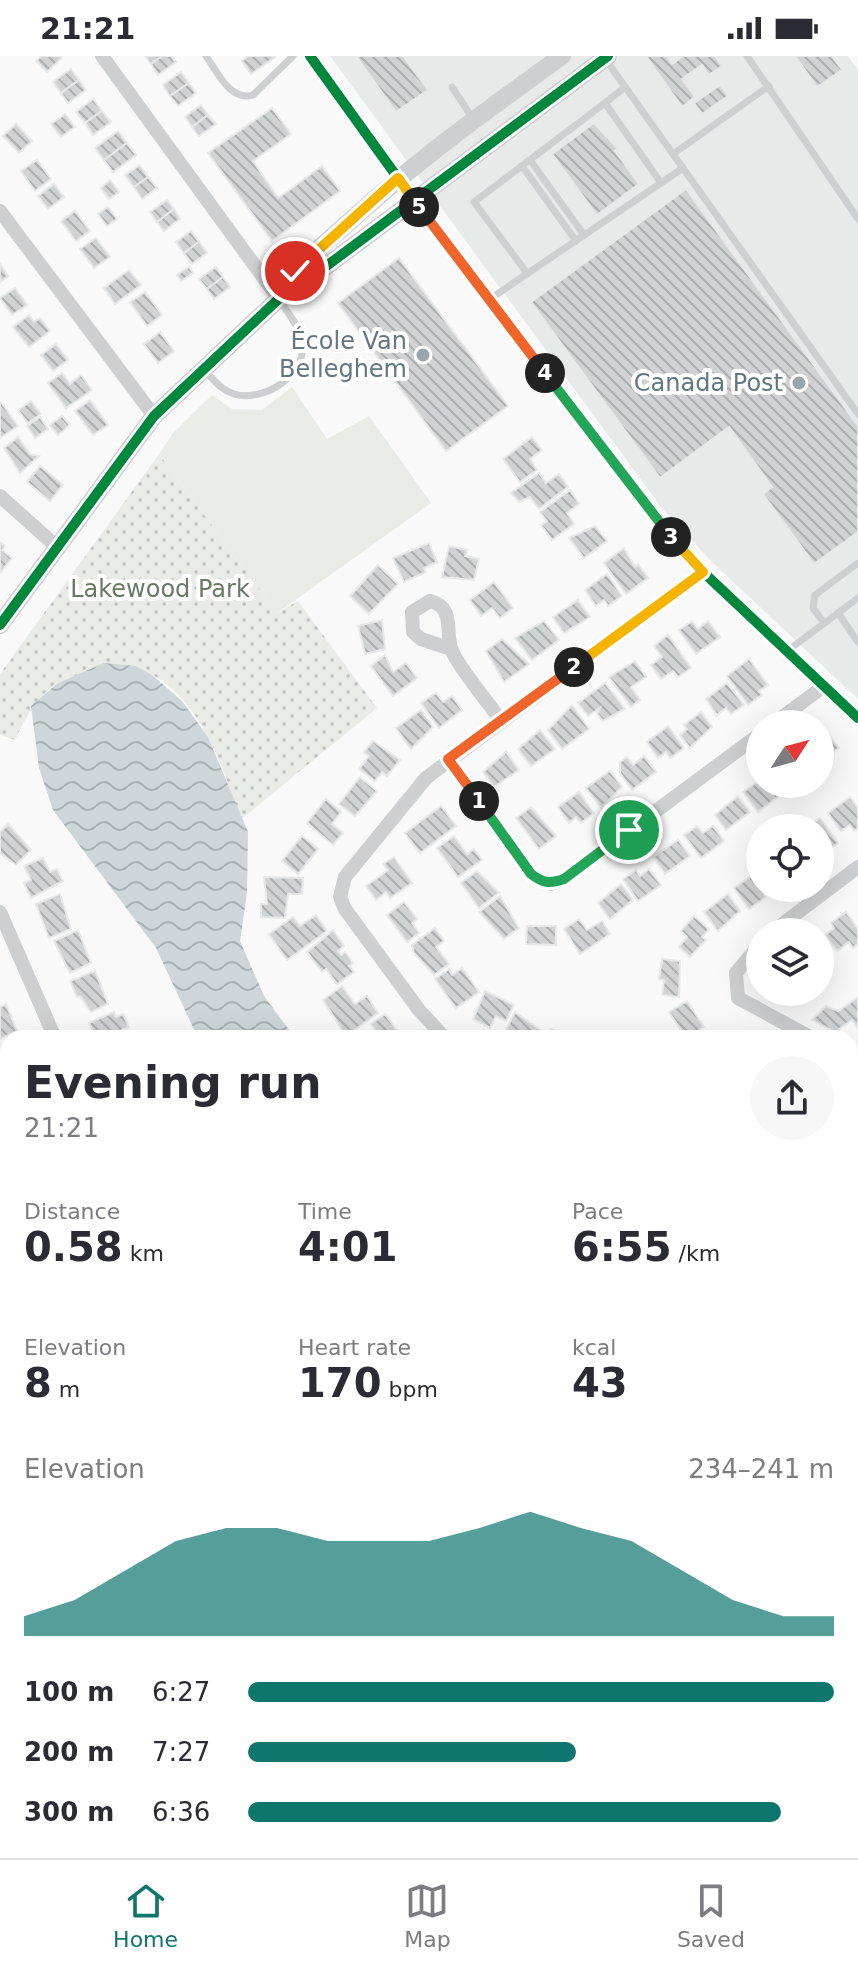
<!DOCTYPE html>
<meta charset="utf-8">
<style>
:root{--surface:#fff;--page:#f7f7f7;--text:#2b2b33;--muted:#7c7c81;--line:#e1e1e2;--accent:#0f766e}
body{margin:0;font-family:"DejaVu Sans",sans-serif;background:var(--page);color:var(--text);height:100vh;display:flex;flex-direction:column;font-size:30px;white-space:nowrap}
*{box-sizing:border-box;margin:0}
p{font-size:26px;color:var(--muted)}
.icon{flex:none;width:44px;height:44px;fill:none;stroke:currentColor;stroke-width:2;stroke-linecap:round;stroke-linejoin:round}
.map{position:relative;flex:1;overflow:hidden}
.panel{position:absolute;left:0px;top:974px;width:858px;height:828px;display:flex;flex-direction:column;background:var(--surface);border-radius:24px 24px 0 0;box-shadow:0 8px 32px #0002}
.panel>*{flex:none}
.needle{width:52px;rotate:54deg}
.buttons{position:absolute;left:746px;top:654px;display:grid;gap:16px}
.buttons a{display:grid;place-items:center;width:88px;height:88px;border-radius:50%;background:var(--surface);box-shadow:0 8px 32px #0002;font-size:40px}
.pin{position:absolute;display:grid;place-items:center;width:68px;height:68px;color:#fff;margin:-34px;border:4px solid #fff;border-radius:50%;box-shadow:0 2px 8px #0007}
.km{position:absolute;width:40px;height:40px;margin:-20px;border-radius:50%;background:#222;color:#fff;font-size:22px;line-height:40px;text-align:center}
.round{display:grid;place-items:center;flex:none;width:84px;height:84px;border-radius:42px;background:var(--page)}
.head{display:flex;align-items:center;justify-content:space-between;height:136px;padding:0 24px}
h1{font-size:44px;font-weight:700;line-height:60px}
.stats{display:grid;grid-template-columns:repeat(3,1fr);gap:12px;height:136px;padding:8px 24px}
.stats div{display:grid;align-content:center}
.stats b{font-size:40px;font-weight:700}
.stats small{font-size:22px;font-weight:400}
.stats p{font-size:22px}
.chart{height:224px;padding:16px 24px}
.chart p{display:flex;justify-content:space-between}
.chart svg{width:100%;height:144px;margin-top:8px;fill:var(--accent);opacity:.7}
ul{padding:0 24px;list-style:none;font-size:26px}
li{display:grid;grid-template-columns:128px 96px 1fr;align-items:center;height:60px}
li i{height:20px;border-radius:10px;background:var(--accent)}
.status{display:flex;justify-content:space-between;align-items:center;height:56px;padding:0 40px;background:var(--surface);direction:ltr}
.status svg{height:22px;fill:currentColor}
.tabs{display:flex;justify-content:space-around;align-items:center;height:112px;border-top:2px solid var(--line);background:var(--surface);font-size:22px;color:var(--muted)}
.tabs a{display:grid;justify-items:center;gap:4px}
.tabs .active{color:var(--accent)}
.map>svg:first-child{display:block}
</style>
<div class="status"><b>21:21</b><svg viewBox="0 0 49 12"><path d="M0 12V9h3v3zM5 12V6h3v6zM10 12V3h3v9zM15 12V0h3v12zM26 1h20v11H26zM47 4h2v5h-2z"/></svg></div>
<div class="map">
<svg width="858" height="1802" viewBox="0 0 858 1802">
<defs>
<pattern id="park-dots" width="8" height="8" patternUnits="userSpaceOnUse" patternTransform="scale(2)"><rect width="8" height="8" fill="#e8ebe6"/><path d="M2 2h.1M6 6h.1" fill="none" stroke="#c0c3c0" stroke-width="1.8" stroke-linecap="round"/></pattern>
<pattern id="water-waves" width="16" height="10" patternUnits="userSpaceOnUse" patternTransform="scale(2)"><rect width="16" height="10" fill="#ced6d9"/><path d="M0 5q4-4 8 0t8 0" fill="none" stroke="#abb2b5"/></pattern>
<pattern id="building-back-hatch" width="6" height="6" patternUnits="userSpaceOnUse" patternTransform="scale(2)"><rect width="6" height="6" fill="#d0d2d3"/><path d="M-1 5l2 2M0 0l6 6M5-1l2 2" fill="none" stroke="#acafb1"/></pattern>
</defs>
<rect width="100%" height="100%" fill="#f9f9f9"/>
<path fill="#e8e9e9" d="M330 0H848L858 14V643L711 505 661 451Z"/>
<path fill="#e8ebe6" d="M292 331 327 383 369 360 431 447 277 557 159 398 174 376 212 339 232 353 262 354Z"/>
<g fill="url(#park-dots)">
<path d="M159 398 277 557 298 545 377 652 239 765C228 718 199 643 154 620 142 614 118 617 105 617 54 615 35 642 15 684L0 679V618Z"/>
<path d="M850 1273 858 1284V1393L850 1399Z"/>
</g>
<g fill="url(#water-waves)">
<path d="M104 607 136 610 152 619 182 645 208 681 248 776 247 837 240 885 264 940 295 982H198L156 892 53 754 39 712 31 650 58 627Z"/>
<path d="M850 1468 858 1484V1802H774L773 1794H850Z"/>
</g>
<g fill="url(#building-back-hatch)" stroke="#e8e8e8" stroke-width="2">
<path d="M41 0H60L62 2 47 16 36 5Z"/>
<path d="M145 0H162L151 8Z"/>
<path d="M162 0H171L176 6 158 19 151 8Z"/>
<path d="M248 0H274L275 1 251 18 242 5Z"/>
<path d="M356 0H403L428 34 396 56Z"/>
<path d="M646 0H666L672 8 683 0H715L722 10 709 19 702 9 682 23 695 41 682 51Z"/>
<path d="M795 0H832L842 14 817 31Z"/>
<path d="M71 13 79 24 61 37 53 26Z"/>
<path d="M181 16 189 27 170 40 163 29Z"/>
<path d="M79 24 86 34 68 47 61 37Z"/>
<path d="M189 27 196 37 178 50 170 40Z"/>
<path d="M720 29 728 40 702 58 694 47Z"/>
<path d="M93 43 102 55 85 67 76 56Z"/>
<path d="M201 49 208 59 192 71 185 61Z"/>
<path d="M272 52 291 78 253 105 278 142 322 110 340 135 272 185 208 97Z"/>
<path d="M102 55 111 66 93 79 85 67Z"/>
<path d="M65 58 75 71 61 81 51 68Z"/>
<path d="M208 59 216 68 199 80 192 71Z"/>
<path d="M594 67 618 93 615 95 639 128 597 159 552 98Z"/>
<path d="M16 68 32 85 19 97 3 80Z"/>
<path d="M118 75 127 87 104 104 95 92Z"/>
<path d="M127 87 136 99 113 116 104 104Z"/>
<path d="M37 104 51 123 35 135 21 115Z"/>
<path d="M140 109 148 121 134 131 125 119Z"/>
<path d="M148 121 157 132 142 143 134 131Z"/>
<path d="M110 124 119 136 109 143 101 132Z"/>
<path d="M54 128 64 141 48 153 38 140Z"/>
<path d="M686 133 858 370V476L814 508 763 438 772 431 729 371 660 422 531 246Z"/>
<path d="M167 144 174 153 157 166 150 156Z"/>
<path d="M108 151 117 163 107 170 98 158Z"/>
<path d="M174 153 180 163 164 175 157 166Z"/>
<path d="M75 155 90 175 76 185 61 165Z"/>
<path d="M191 175 199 186 184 197 176 186Z"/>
<path d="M96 182 110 201 94 212 80 193Z"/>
<path d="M199 186 207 197 192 208 184 197Z"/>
<path d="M399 202 508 350 446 395 338 247Z"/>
<path d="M0 208 8 220 0 226Z"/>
<path d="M189 211 193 217 181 225 177 219Z"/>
<path d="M216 211 223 221 207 233 199 223Z"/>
<path d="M129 214 141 229 115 248 104 232Z"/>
<path d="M223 221 230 231 214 243 207 233Z"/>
<path d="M15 232 27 249 12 259 0 242Z"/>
<path d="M145 236 162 259 147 270 130 246Z"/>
<path d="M29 259 34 266 40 262 50 275 29 291 13 271Z"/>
<path d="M160 276 174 295 158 307 144 288Z"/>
<path d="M56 288 68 304 53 315 41 299Z"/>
<path d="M62 317 70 328 81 319 92 334 66 352 48 327Z"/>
<path d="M90 344 108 369 93 379 75 355Z"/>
<path d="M31 345 41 358 28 367 18 354Z"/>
<path d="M1 346 18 370 0 382V347Z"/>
<path d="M62 360 70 369 58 379 50 369Z"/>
<path d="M40 361 48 373 35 382 27 370Z"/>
<path d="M18 381 30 398 39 400 20 417 4 392Z"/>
<path d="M532 381 542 394 530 403 537 414 520 426 503 403Z"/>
<path d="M40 410 63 429 50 445 27 426Z"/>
<path d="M539 417 546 427 559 418 568 431 539 453 530 441 519 446 511 437Z"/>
<path d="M570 434 579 448 567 457 574 468 552 484 541 469 547 465 540 456Z"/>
<path d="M595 470 607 485 584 502 569 482Z"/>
<path d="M0 486 5 490 2 494 12 502 0 517Z"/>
<path d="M429 487 437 506 424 512 426 516 404 526 393 502Z"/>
<path d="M449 490 467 494 465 500 479 503 474 524 442 521Z"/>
<path d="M624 492 635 511 638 508 648 522 626 538 604 507Z"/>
<path d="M378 509 398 528 369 558 350 540Z"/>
<path d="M607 518 622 540 608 550 604 544 596 550 585 534Z"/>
<path d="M494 526 513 552 500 562 492 552 481 560 470 544Z"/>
<path d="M578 544 590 561 564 577 553 561Z"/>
<path d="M382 564 385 593 365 598 358 570Z"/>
<path d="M544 565 559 584 532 604 515 582Z"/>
<path d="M692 565 698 573 708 565 720 581 696 598 679 574Z"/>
<path d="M668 579 691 612 678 621 673 615 661 623 651 609 662 601 654 590Z"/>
<path d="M502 583 529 608 504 626 486 595Z"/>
<path d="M385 599 393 616 406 607 417 622 393 640 371 610Z"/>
<path d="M749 603 768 629 759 635 762 639 748 649 727 620Z"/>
<path d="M635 605 646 621 631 631 640 644 631 651 609 621Z"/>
<path d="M605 627 625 653 603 665 597 658 600 652 588 660 578 647Z"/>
<path d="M727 627 744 649 731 658 726 652 717 659 706 643Z"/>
<path d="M436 637 443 646 452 640 462 654 439 672 421 647Z"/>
<path d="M572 649 589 673 562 693 548 674Z"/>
<path d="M421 654 433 671 411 693 396 672Z"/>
<path d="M701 656 712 671 690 692 680 679 687 673 684 669Z"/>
<path d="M668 670 684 692 670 702 666 696 658 702 647 686Z"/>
<path d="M540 674 555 693 531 710 518 693Z"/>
<path d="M826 675 839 692 820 706V680Z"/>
<path d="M373 685 400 704 387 720 382 716 375 725 359 713 369 700 364 696Z"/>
<path d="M506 696 519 714 494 731 483 716Z"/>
<path d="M644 700 656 716 632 734 620 717V706L627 701 633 709Z"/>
<path d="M610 715 622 731 601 752 586 732Z"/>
<path d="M360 721 377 735 355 760 339 748Z"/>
<path d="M757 726 760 730 775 728 782 738 758 756 743 736Z"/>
<path d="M579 736 594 757 581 767 576 761 569 767 558 751Z"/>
<path d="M738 740 750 756 726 774 715 759Z"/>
<path d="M850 741 858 752V772L854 775 850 769 841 775 828 757Z"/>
<path d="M326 743 341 756 332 768 343 777 333 789 307 767Z"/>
<path d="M441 750 456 770 420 797 405 777Z"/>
<path d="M531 751 556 780 539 793 516 762Z"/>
<path d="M820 762 838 787 822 799 820 772 810 769Z"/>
<path d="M8 768 31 794 16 809 0 797V776Z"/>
<path d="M697 770 703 777 713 770 724 785 701 802 684 779Z"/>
<path d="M302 780 318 793 298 818 282 805Z"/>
<path d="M454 780 467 798 474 793 482 804 458 821 437 792Z"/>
<path d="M678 784 690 800 665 818 653 801Z"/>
<path d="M394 801 412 827 390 842 386 836 376 844 366 830 388 814 383 808Z"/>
<path d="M43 802 50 816 57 813 63 825 31 842 24 827 31 824 24 810Z"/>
<path d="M649 813 661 829 638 845 623 823 636 814 640 820Z"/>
<path d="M760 814V832H770L763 837 766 841 749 853 734 832Z"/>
<path d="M477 815 499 837 479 852 461 827Z"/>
<path d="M264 821 303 822 302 838H288L285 862 261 861V848H267Z"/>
<path d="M621 828 633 844 610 863 598 847Z"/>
<path d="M60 838 71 873 49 882 36 848Z"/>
<path d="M728 838 740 855 718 875 704 856Z"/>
<path d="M500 840 519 872 504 883 479 856Z"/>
<path d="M404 846 417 863 412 867 419 877 407 886 387 859Z"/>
<path d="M846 856 858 873V888L853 892 849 886 837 895 825 879 834 872 831 867Z"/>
<path d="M316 859 327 875 287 904 269 878 293 861 300 870Z"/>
<path d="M694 860 709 873 702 881 706 884 690 901 679 891 687 881 681 875Z"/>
<path d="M579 863 587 874 602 865 610 878 580 898 564 873Z"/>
<path d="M527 870H556V889L526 888Z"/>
<path d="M435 872 444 885 436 891 449 908 434 919 414 897 412 889Z"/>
<path d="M78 874 91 907 70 917 54 885Z"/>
<path d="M333 874 344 890 338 895 341 899 345 896 353 907 349 910 354 916 337 928 326 913 322 916 307 896Z"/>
<path d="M820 884 830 898 820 905Z"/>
<path d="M662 903 680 905 679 941 662 939 664 924 659 923Z"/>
<path d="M462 912 479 936 456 952 435 923 449 913 452 919Z"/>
<path d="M95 915 108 948 91 956 80 940 77 941 70 925Z"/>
<path d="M342 930 355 948 367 940 378 957 346 980 323 944Z"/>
<path d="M485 935 514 949 506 965 496 960 490 972 473 963Z"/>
<path d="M858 941V973L852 964 835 976 812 964 826 950 838 955Z"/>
<path d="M687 945 704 971 686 982 669 956Z"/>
<path d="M6 948 17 975 0 983V951Z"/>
<path d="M114 956 116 961 123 958 129 971 119 975 121 982H96L89 967Z"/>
<path d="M515 956 543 976 540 982 503 980Z"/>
<path d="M385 958 398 976 390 982H370L377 977 371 968Z"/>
<path d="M551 973 569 982H546Z"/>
<path d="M851 1051H858V1071H850Z"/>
<path d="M858 1151V1181L850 1186V1157Z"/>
<path d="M8 1205V1223L0 1215Z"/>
<path d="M4 1226 8 1229V1253L1 1260 0 1230Z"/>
<path d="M6 1342 8 1344V1365L0 1354V1346Z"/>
<path d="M0 1519 8 1522V1545L4 1544 0 1552Z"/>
<path d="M4 1653 8 1659V1684L2 1689 0 1656Z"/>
<path d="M85 1794H104L109 1802H74Z"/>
<path d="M116 1794H141L143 1797 136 1802H122Z"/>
<path d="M264 1794 270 1802H252L263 1794Z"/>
<path d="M279 1794H313L316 1802H283Z"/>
</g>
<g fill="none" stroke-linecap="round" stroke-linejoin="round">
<g stroke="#cecfd0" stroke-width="7">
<path d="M206 0C217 15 230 46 253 39L293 0"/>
<path d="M747 0 858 163"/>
<path d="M606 4 858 358"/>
<path d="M452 31 473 63"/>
<path d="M625 31 605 47 661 127"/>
<path d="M673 98 769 30"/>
<path d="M530 104 584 179"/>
<path d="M522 110 576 185"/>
<path d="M527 217 474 146 605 47"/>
<path d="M490 243 683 112"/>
<path d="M205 315C214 324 221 334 234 338 264 347 309 318 302 284 299 270 288 257 280 245"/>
<path d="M838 557 858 586"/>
<path d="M824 567 813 552 815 539 858 507"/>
<path d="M787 595 858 542"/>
</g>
<g stroke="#cecfd0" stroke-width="14">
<path d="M102 0 279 243"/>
<path d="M310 0 413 143 655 463 703 516 858 662"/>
<path d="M0 155 154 360"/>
<path d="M0 440 57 491"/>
<path d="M451 593 421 583 413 576 412 556 430 545C455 552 445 572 451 592 456 609 490 648 501 665"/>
<path d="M773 668 824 630"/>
<path d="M448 703 531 818 551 828 564 823 760 678"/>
<path d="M0 856 55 982"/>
<path d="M772 876 858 811"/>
<path d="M760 888 736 917 738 942 812 982"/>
<path d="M445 982 419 954 345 853 340 841 345 821 426 722 703 516"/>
<path d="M850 1001 858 1003"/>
<path d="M850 1225 858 1219"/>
<path d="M0 1304 8 1298"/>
<path d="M0 1448 8 1459"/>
<path d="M0 1716H8"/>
<path d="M640 1794 641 1802"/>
<path d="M191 1802 202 1794"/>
</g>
<g stroke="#cecfd0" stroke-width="18">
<path d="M287 235C299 206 325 188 348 167 415 106 488 53 562 0"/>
<path d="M0 569 154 360 287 235 305 226 608 0"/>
</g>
<g stroke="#fff" stroke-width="15">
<g id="cycleway">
<path d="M310 0 413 143 655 463 703 516 858 662"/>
<path d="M0 569 154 360 287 235 305 226 608 0"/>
</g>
</g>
<use href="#cycleway" stroke="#00873e" stroke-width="10"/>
</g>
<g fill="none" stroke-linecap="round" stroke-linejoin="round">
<g stroke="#fff" stroke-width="16">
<path id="split-1" d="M479 745 531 818C543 827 549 828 564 823L629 774"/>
</g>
<g stroke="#fff" stroke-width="16">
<path id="split-2" d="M479 745 448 703 574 611"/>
</g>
<g stroke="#fff" stroke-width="16">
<path id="split-3" d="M574 611 703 516 671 481"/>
</g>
<g stroke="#fff" stroke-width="16">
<path id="split-4" d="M545 317 671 481"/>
</g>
<g stroke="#fff" stroke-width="16">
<path id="split-5" d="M419 151 545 317"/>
</g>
<g stroke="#fff" stroke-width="16">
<path id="split-6" d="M295 215 398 122 419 151"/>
</g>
<use href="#split-1" stroke="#22a559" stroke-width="10"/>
<use href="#split-2" stroke="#f0652b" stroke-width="10"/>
<use href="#split-3" stroke="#f5b400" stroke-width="10"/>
<use href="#split-4" stroke="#22a559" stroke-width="10"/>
<use href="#split-5" stroke="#f0652b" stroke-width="10"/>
<use href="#split-6" stroke="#f5b400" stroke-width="10"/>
</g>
<g fill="#99a4ac" stroke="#fff" stroke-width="3">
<circle cx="423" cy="299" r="8"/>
<circle cx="799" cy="327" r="8"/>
</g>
<g text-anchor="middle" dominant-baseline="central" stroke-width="8" stroke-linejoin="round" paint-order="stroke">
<g font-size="24" fill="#657683" stroke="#fff" text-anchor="end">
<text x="407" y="285">École Van<tspan x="407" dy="28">Belleghem</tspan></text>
<text x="783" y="327">Canada Post</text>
</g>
<g font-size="24" fill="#687a64" stroke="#fff">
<text x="160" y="533">Lakewood Park</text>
</g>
</g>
</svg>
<div class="buttons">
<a><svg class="needle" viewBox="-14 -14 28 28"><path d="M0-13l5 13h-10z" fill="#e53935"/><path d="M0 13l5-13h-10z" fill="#7c7c81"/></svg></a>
<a><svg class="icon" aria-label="locate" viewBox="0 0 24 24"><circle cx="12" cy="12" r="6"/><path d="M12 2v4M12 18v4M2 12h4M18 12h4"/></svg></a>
<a><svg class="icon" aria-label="layers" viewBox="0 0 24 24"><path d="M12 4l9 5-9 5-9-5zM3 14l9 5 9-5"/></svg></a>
</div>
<div class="pin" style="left:629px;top:774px;background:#1e9e55"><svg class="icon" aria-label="arrive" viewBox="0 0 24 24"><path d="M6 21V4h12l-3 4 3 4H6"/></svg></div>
<div class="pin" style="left:295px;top:215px;background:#d93025"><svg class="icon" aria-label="check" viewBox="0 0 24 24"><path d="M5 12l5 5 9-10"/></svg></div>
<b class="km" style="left:479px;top:745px">1</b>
<b class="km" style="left:574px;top:611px">2</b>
<b class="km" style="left:671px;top:481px">3</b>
<b class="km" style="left:545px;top:317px">4</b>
<b class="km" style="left:419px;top:151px">5</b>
<section class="panel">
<div class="head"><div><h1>Evening run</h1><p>21:21</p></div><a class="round"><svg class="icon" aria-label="share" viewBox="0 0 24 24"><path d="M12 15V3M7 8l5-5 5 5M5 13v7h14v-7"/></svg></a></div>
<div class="stats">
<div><p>Distance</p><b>0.58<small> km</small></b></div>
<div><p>Time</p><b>4:01</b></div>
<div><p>Pace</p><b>6:55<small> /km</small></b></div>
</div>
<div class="stats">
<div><p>Elevation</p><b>8<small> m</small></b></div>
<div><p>Heart rate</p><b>170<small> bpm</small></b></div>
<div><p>kcal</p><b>43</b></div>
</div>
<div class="chart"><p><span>Elevation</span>234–241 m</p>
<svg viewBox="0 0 160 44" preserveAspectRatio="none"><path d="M0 44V38L10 33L20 24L30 15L40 11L50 11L60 15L70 15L80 15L90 11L100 6L110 11L120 15L130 24L140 33L150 38L160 38V44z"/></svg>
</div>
<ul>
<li><b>100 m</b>6:27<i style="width:100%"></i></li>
<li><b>200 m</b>7:27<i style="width:56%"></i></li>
<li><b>300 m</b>6:36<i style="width:91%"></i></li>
</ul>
</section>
</div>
<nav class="tabs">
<a class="active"><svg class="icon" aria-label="home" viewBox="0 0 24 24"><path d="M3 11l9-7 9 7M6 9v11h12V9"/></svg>Home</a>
<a><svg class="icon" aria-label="map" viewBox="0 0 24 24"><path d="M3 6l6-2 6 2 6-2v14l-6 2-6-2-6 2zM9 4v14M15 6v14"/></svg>Map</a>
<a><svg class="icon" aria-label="saved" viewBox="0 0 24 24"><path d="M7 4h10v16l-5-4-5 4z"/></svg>Saved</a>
</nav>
